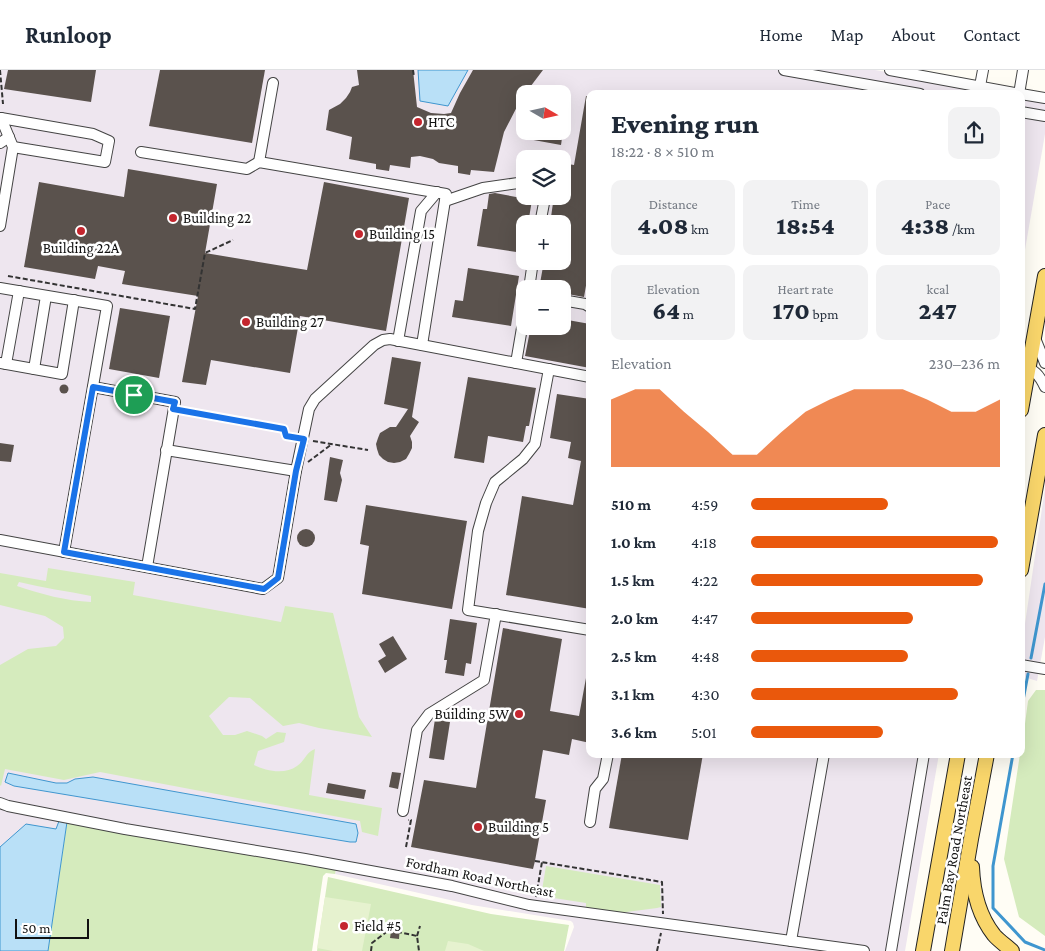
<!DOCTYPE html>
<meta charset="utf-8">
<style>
:root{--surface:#fff;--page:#f2f2f3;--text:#1f2937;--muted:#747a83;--line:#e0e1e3;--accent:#ea580c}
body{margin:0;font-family:"Crimson Pro",serif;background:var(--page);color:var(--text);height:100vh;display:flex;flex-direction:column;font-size:19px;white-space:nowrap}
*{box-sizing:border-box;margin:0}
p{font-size:16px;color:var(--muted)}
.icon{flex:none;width:28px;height:28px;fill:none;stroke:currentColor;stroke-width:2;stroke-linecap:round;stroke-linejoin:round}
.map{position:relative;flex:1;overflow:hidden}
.panel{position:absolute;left:586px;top:20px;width:439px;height:668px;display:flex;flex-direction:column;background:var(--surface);border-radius:10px;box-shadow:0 5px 20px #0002}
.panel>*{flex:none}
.needle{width:32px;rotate:99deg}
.buttons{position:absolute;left:516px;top:15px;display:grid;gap:10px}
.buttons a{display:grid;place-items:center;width:55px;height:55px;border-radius:10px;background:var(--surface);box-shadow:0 5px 20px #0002;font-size:25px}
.scale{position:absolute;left:15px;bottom:12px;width:74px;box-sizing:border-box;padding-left:5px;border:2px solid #111;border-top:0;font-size:14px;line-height:18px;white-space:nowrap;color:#111;-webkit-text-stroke:4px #fff;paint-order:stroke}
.pin{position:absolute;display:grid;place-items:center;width:42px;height:42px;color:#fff;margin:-21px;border:2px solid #fff;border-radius:50%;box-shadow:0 1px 5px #0007}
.round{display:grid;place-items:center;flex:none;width:52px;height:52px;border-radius:10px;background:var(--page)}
.summary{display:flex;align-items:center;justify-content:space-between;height:85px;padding:0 25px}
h1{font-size:28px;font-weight:800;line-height:38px}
.figures{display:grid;grid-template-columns:repeat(3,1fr);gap:8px;height:85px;padding:5px 25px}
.figures div{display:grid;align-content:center;border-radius:10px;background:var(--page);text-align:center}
.figures b{font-size:25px;font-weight:800}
.figures small{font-size:14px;font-weight:400}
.figures p{font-size:14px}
.chart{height:140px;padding:10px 25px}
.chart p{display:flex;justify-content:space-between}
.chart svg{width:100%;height:90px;margin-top:5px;fill:var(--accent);opacity:.7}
ul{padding:0 25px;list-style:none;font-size:16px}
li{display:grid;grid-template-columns:80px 60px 1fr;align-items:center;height:38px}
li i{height:12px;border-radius:6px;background:var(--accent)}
header{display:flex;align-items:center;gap:30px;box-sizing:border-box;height:70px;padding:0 25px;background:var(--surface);border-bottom:1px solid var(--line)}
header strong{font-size:24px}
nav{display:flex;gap:28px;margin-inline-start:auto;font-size:18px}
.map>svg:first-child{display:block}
</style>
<header>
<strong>Runloop</strong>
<nav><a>Home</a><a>Map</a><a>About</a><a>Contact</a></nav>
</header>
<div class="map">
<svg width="1045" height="881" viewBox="0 0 1045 881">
<rect width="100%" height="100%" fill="#fffdf5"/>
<g fill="#eee6ef" fill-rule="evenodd">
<path d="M0 0H875L1014 24H590V684H939L905 881H565L574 857 573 853 571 851 472 835 335 804 336 799 59 751 57 760 0 777ZM525 24H562V61H525ZM525 89H562V126H525ZM525 154H562V191H525ZM525 219H562V256H525Z"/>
<path d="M1021 25 1045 29V64L1021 203Z"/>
<path d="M1045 418V567L1037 611 1021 606V581Z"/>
</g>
<g fill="#d5ebbd" fill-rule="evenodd">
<path d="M48 498 135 512 133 525 281 552 285 536 333 543 359 647 372 667 319 658 299 653 283 656 250 628 229 627 209 646 223 665H235L247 661 262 666 266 669 277 662 286 663 284 672 258 681 254 695C266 701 285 705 297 696 305 691 306 682 315 679L309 725 382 738 378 766 362 762 360 751 100 702 64 710 5 699 1 716 0 715V595L28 579 56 576 64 568 63 557 45 546 0 535V503L46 511ZM19 512C43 518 67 521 91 526V532C66 531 41 524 17 516Z"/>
<path d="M1036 620H1045V866L1019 847 1004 789 1020 684H1021L1028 631Z"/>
<path d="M67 752 336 799 335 804 326 803 323 806 312 881H48Z"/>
<path d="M546 796 660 815 661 837 657 838 619 843 586 838V833L541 826Z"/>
<path d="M328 807 491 844 569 855 564 881H317Z"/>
</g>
<g fill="#e6f2cf">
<path d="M325 827 371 834 362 881H333L317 878Z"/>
<path d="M448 871 468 874 484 881H445Z"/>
</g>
<g fill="#b9e0f7" stroke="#3f96cf">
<path d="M418 0H468L448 36 420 31Z"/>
<path d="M8 703 56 713H67L75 709 93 707 356 754 358 763 356 772H350L14 716 5 712Z"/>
<path d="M59 751 67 752 48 881H0V777L26 754 56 759Z"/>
</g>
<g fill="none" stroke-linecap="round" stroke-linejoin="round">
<g stroke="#3f96cf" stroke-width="3">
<path d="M1031 588 1045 514"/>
<path d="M1021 641 1028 604"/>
<path d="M1013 684 993 796V838L1025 872 1045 880"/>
</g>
</g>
<g fill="#5a524d">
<path d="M8 0H96L91 32 4 19Z"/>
<path d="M160 0H265L252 73 149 56Z"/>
<path d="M357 0H413L417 37 431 43 444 44 451 43 460 23 473 0H543L521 29 504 62 494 102 471 100 470 105 458 103V96L439 93 433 89 420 86 411 87 410 98 390 95 389 101 376 99V94L349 89 352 67 326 60 329 40 340 34 346 28 350 22 352 17 359 15Z"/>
<path d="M586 26H590V193L584 227 562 223V219H539L544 191H562V154H550L554 126H562V93L574 95Z"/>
<path d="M529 61H563L561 75 528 69Z"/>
<path d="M128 99 217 114 205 183 307 200 324 112 409 128 386 261 300 246 290 303 211 290 206 315 182 312 198 226 122 214 125 201 98 196 95 209 24 197 39 112 124 127Z"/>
<path d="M495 123 532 130 528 154H525V172L523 183 477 176 483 139H487L489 124Z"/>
<path d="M468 198 519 206 511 256 452 247 455 230 463 231Z"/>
<path d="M120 238 170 246 159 308 109 299Z"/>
<path d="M562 249 590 254V298L525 286 531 256H562Z"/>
<path d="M392 287 421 292 412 347 419 352 410 366 412 372V378L409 384 406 389 400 392 394 393 388 392 383 389 379 385 377 379 376 374 378 368 380 363 390 357H396L408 339 384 334Z"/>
<path d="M468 307 536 318 529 356H526L523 372 488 366 484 393 454 388Z"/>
<circle cx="64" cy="319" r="4.5"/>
<path d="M557 324 590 329V539L506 525 522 426 573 435 581 391 568 388 571 372 550 368Z"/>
<path d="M0 373 14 375 11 392 0 391Z"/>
<path d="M330 387 343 390 340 403 342 410 337 432 324 430Z"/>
<path d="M366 435 467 451 452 539 362 524 369 476 360 474Z"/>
<circle cx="306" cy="468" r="9"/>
<path d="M450 549 477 553 471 594 466 593 464 606 445 603 447 590H444Z"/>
<path d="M503 558 562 569 550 641 579 646 586 608H590V673L572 669 569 685 543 680 535 728 546 730 535 791 533 799 411 777 424 710 476 718Z"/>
<path d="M393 566 407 589 385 603 378 591 386 586 379 574Z"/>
<path d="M435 649 450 652 444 690 429 688Z"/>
<path d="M622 684H703L688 770 609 758Z"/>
<path d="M392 702 401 703 398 719 389 717Z"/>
<path d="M328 713 366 720 364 729 326 723Z"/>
<path d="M392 854 400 855 399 869 390 868Z"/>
</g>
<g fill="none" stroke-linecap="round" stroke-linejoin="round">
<g stroke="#444" stroke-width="12">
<g id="minor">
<path d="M784 0 920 24"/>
<path d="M890 0 1020 24"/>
<path d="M980 16 983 0"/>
<path d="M1019 24 1023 0"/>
<path d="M1021 24 1045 28"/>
<path d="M1021 42 1045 46"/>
<path d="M0 48H1L13 77 0 156"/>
<path d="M1 48 93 64 109 71 105 92 13 77"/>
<path d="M0 73 9 67"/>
<path d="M141 82 247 99 259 92 446 124 422 275"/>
<path d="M259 92 273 13"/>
<path d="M445 131 483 118 518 113 525 117"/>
<path d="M540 154 545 128 542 126"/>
<path d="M0 218 107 236 64 482"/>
<path d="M529 219 533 191"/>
<path d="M562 230 585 234 590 237"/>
<path d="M1035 268 1045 293"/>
<path d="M398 271 421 141 437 122"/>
<path d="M0 293 62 304 74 230"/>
<path d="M516 293 525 240"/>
<path d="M6 294 19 221"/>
<path d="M1021 297C1034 298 1040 306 1045 317"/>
<path d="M34 299 46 226"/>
<path d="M549 299 535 374 523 389 495 412 486 433 478 461 468 540 590 560"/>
<path d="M93 317 175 332 147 497"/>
<path d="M166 380 296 401"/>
<path d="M0 470 263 519 278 508 296 401 309 339 315 329 374 275 383 270 390 269 590 307"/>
<path d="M1021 595 1045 599"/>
<path d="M0 733 8 736 125 759 305 789 452 816 529 835 864 881"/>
<path d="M403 741 417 660 429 644 484 610 496 544"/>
<path d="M590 752 595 719 603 709 608 684"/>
<path d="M791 871 824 684"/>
<path d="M891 881 924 684"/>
</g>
</g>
<g stroke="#222" stroke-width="16">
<g id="major">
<path d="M1021 340 1045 206"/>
<path d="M1021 500 1045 365"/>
<path d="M972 797C973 822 979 846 994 865 999 871 1007 876 1012 881"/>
<path d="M923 881 958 684"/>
<path d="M952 881 971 769 987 684"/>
</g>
</g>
<g stroke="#333" stroke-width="2" stroke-dasharray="5 2.5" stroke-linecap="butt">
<path d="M0 0 3 34"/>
<path d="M413 0 414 7"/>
<path d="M8 206 195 239 205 183 233 170"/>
<path d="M183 341 284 359 286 366 294 368"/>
<path d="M313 371 368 380"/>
<path d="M308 392 332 374"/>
<path d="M406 777 411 750H408"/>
<path d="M535 791 662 812 663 844"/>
<path d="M536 827 542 792"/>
<path d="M417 866 420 856"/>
<path d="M371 881 372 873 389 860 417 866 419 881"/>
<path d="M657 881 661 863"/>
</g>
<use href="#minor" stroke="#fff" stroke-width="10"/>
<use href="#major" stroke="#f9d66b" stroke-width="14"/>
</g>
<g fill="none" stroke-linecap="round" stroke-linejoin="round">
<g stroke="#fff" stroke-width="10">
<path id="route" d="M93 317 175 332 173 339 284 359 286 366 304 369 296 401 278 508 264 519 64 482Z"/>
</g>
<use href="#route" stroke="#1a73e8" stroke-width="6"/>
</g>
<g fill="#c4262e" stroke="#fff" stroke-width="2">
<circle cx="418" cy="52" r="5"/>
<circle cx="173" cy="148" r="5"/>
<circle cx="81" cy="161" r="5"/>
<circle cx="359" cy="164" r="5"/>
<circle cx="246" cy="252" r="5"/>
<circle cx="519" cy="644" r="5"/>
<circle cx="478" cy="757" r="5"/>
<circle cx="344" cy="856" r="5"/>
</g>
<g text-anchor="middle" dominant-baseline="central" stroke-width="5" stroke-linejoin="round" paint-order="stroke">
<g font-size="15" fill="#111" stroke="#fff" text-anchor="start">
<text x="428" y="52">HTC</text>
<text x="183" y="148">Building 22</text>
<text x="369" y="164">Building 15</text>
<text x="81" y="178" text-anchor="middle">Building 22A</text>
<text x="256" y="252">Building 27</text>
<text x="509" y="644" text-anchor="end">Building 5W</text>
<text x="488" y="757">Building 5</text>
<text x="354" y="856">Field #5</text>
</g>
<g font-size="15" fill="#111" stroke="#fff">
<text transform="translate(954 780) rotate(-80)">Palm Bay Road Northeast</text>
<text transform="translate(480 807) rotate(12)">Fordham Road Northeast</text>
</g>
</g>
</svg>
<div class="buttons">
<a><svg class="needle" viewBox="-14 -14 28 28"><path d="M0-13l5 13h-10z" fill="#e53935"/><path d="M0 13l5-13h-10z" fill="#747a83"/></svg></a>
<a><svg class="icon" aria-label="layers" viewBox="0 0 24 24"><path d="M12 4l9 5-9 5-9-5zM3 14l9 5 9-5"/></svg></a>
<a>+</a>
<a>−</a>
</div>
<div class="scale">50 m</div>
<div class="pin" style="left:134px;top:325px;background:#1e9e55"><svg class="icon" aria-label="arrive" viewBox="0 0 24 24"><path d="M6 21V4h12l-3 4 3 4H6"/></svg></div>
<section class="panel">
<div class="summary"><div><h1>Evening run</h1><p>18:22 · 8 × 510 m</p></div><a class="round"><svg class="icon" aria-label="share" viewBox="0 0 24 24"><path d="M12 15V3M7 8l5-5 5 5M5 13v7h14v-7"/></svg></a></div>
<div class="figures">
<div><p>Distance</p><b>4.08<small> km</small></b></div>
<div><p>Time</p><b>18:54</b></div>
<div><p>Pace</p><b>4:38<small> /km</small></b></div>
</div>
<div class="figures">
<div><p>Elevation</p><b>64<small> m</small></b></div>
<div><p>Heart rate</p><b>170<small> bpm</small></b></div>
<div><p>kcal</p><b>247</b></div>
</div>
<div class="chart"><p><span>Elevation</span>230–236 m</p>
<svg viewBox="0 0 160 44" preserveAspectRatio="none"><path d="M0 44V11L10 6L20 6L30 17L40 27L50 38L60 38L70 27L80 17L90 11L100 6L110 6L120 6L130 11L140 17L150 17L160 11V44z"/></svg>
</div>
<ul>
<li><b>510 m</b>4:59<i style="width:55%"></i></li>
<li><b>1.0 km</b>4:18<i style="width:99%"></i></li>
<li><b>1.5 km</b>4:22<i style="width:93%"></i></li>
<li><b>2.0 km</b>4:47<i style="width:65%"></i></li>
<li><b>2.5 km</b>4:48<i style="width:63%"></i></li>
<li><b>3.1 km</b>4:30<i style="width:83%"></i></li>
<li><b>3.6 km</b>5:01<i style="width:53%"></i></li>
</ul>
</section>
</div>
